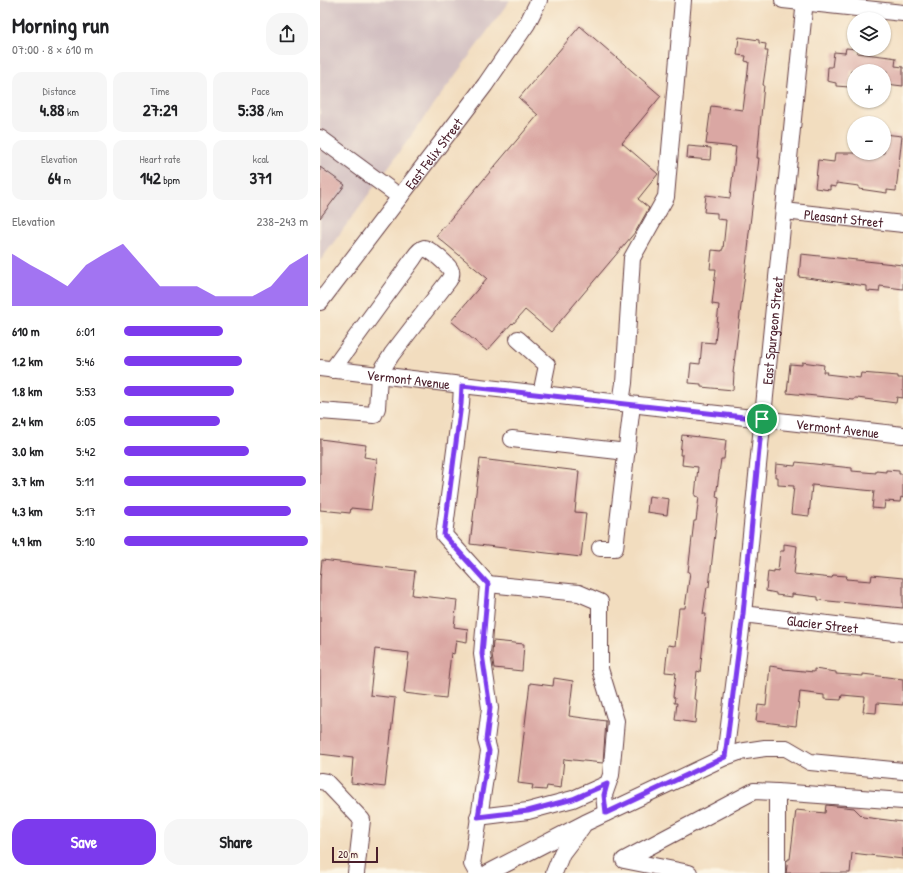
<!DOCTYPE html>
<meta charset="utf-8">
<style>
:root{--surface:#fff;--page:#f6f6f6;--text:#202124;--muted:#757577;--accent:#7c3aed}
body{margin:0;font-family:"Patrick Hand",sans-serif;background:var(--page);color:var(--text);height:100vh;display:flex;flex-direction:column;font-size:15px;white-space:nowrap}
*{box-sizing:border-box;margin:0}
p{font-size:13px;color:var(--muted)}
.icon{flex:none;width:22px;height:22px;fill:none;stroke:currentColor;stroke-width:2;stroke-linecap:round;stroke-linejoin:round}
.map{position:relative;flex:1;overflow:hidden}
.drawer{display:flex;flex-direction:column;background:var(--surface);width:320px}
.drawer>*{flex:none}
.tools{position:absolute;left:527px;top:12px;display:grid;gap:8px}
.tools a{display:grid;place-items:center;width:44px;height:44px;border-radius:50%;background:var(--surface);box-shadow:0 1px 3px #0004;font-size:20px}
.scale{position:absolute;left:12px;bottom:10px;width:46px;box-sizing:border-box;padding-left:4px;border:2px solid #4a1f2b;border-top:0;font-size:11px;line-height:14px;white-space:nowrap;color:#4a1f2b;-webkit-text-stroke:3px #fcf5e5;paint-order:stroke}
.pin{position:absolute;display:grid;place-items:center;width:34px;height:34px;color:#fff;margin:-17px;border:2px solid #fff;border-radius:50%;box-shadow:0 1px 4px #0007}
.round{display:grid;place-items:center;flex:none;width:42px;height:42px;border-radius:16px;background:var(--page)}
.head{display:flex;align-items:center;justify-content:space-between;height:68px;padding:0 12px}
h1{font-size:22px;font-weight:700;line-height:30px}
.stats{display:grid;grid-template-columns:repeat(3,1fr);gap:6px;height:68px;padding:4px 12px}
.stats div{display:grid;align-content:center;border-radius:10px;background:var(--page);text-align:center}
.stats b{font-size:17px;font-weight:700}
.stats small{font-size:11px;font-weight:400}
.stats p{font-size:11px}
.chart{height:112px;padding:8px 12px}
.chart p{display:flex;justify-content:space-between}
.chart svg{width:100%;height:72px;margin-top:4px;fill:var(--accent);opacity:.7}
.action{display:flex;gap:8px;margin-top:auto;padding:8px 12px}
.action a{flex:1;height:46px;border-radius:16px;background:var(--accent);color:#fff;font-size:16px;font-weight:700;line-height:46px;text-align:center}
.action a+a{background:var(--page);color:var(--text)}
ul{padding:0 12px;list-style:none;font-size:13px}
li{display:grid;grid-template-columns:64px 48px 1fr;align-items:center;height:30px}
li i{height:10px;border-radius:5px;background:var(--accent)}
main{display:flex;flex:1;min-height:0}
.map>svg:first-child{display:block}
</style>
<main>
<section class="drawer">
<div class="head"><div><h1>Morning run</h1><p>07:00 · 8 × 610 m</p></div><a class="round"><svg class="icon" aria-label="share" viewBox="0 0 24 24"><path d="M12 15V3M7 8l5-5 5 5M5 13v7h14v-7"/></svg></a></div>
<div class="stats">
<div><p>Distance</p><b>4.88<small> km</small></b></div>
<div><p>Time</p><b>27:29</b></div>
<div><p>Pace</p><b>5:38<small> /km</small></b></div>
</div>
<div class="stats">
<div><p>Elevation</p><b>64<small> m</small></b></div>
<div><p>Heart rate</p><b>142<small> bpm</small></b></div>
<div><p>kcal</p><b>371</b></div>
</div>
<div class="chart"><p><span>Elevation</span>238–243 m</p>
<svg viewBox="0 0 160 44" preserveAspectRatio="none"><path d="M0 44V12L10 19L20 25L30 32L40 19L50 12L60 6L70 19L80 32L90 32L100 32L110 38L120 38L130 38L140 32L150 19L160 12V44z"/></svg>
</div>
<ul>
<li><b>610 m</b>6:01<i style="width:54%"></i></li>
<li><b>1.2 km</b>5:46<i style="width:64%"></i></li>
<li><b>1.8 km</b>5:53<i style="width:60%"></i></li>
<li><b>2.4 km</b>6:05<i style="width:52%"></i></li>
<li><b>3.0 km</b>5:42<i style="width:68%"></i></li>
<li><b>3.7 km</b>5:11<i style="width:99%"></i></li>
<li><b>4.3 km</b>5:17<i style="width:91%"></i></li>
<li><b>4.9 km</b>5:10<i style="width:100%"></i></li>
</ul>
<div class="action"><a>Save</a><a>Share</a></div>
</section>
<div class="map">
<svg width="583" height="873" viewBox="0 0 583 873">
<rect width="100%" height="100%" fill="#fcf5e5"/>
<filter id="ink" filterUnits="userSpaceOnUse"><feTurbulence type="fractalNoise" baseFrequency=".025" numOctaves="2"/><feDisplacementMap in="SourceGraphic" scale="8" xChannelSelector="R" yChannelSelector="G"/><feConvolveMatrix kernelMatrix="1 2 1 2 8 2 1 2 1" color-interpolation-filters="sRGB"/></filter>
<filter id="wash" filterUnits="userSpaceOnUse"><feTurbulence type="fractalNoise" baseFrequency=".012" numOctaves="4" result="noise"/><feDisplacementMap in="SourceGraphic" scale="16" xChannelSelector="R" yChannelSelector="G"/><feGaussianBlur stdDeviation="0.9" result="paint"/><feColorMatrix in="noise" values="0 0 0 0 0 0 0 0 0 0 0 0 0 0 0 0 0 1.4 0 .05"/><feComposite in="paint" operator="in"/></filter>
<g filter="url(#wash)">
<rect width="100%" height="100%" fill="#f2ddbf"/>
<path fill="#d2bfc1" d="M0 0H190L0 261Z"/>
<g id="blocks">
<g fill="#daa7a3">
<path d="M260 26 341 96 302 143 338 174 318 199 329 208 316 231 231 332 205 310 193 324 192 323 167 351 131 321 167 278 116 236 218 115 199 98Z"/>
<path d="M419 37 439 40V43L446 44 445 51H448L443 85H444L437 158H439L435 192H434L428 241H429L419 322 413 373H414L413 390 381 387V384L369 383 371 363 380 364 382 342 395 343 399 305 392 304 396 269H390L392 250 402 251V249H403L406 220 397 219V213L384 212 386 195 410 198 416 147 386 144 391 106 423 110 429 62 425 61 426 56 417 55Z"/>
<path d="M526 48 537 49V53L570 57 576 58 575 66 583 67V86L566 84 567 71H531L529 87 516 86V83L507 81 508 67H512L514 52 525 53Z"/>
<path d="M564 134 582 136 576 191 567 190V193L539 189V186L516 183V187L510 186V190L495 188 498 160 514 162 515 153H564Z"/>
<path d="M368 146 391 148 390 160 367 158Z"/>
<path d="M0 167 25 185 0 218Z"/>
<path d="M481 254 583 265V289L560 286 559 292 547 291V286L479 277Z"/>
<path d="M482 362 504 365 503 372H507L506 374 540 378 541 373 578 376V378H583V398L577 397 576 403 537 398H535L534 400 467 393 470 364 482 365Z"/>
<path d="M362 435 406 440 404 459H401L396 497 399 498 389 587H387L383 614H386L380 672 377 671 374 699 377 700 375 723 355 720 357 703H354L355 698 353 697 356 673 345 672 348 645 355 646 359 608H365L370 572H368L374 521H376L379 497 375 496 378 467 362 465 363 455H360Z"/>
<path d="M0 439 46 445 44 457 57 459 51 510 31 508 30 513 0 510Z"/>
<path d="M160 459 259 471 255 512 266 513 261 557 150 544Z"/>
<path d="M476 462 532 468V471L556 473V471L566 472V470L579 471V474H583V498L581 497 580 502 565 501 564 509 552 508 554 491 492 485 489 516 471 514 474 486 458 485V477H455L456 464 475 466Z"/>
<path d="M329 496 349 499 347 515 327 512Z"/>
<path d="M464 544 477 546 474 574 512 578 513 575 527 576 526 579 551 581 552 575 583 578V608L498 600V597L472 594V597L456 595V593L446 591 448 571 454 572V570L458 571 460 551H464Z"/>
<path d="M2 560 95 571 92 595 137 600 134 627 148 629 147 642 136 640 134 654 131 653 126 698 84 693 89 653 55 649 50 695 75 698 65 787 31 783 33 758 0 754V580Z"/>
<path d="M173 641 204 644 202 671 174 668 172 654Z"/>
<path d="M450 666 463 668V669L494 672V669L516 672V674L543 676V674L583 679V705L557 703 556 713 543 712 545 697 522 695 521 700 504 699V695L480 692 476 726 436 721 438 705 446 706Z"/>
<path d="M234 678 253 681 249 716 286 721 283 763 244 759 241 788 227 786 226 790 212 789 213 785 198 783 210 683 233 686Z"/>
<path d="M506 805 534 808 543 817 583 822V859L532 853 530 873H466L468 859H470L476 810 505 813Z"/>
</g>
</g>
</g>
<g filter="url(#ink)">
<use href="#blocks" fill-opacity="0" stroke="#633c41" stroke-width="1"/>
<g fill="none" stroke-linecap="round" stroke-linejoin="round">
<g stroke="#633c41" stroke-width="18">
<g id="minor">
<path d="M463 0 583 13"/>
<path d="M0 138 80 197"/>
<path id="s1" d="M464 211 583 224"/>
<path id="s2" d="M0 302 165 85 207 24 219 0"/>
<path d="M198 339 227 365 221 394"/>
<path id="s3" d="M0 368 142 385 583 435"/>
<path d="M142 385 141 404 124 535 168 584 162 654 170 708 166 740 169 751 152 864 157 873"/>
<path d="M301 403 304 383 312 258 346 197 363 0"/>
<path d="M0 411 54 415 57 408 59 376 65 365 72 354 129 280C131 277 132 275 131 271 130 266 109 248 104 248 99 249 95 256 93 259L12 370"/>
<path d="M192 439 307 452"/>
<path d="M280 548H295L312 405"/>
<path d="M168 584 259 593 280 602V669L296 721 291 775 284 795 286 813"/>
<path id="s4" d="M423 614 583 633"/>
<path id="s5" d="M405 757 423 614 485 0"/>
<path d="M0 781 6 782 42 820 36 873"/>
<path d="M158 817 208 811 253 799 287 784"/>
<path d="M168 873 265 823 405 757 419 752 445 748H466L490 762 583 771"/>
<path d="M234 873 242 853 262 827"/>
<path d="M369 873 304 860 434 791 457 792"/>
<path d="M457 873V792L583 801"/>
</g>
</g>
<use href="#minor" stroke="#fff" stroke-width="16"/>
</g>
</g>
<g fill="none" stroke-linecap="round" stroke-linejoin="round" filter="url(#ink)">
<g stroke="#fff" stroke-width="8">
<path id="route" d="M142 386 442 419 423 614 405 757 286 813 284 795 287 784 253 799 208 811 158 817 169 751 166 740 170 708 162 654 168 584 124 535 141 404Z"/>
</g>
<use href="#route" stroke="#7c3aed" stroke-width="5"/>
</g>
<g text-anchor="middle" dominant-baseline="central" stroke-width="4" stroke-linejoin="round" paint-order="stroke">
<g font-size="14" fill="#4a1f2b" stroke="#fcf5e5">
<text stroke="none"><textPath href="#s2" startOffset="187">East Felix Street</textPath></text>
<text stroke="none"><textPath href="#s1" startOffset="60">Pleasant Street</textPath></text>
<text stroke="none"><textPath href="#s5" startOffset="429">East Spurgeon Street</textPath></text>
<text stroke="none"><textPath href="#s3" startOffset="89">Vermont Avenue</textPath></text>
<text stroke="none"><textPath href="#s3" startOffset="521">Vermont Avenue</textPath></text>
<text stroke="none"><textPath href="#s4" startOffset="80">Glacier Street</textPath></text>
</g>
</g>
</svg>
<div class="tools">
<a><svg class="icon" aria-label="layers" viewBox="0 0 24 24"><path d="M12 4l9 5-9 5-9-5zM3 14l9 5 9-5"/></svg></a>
<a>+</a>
<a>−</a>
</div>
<div class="scale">20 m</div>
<div class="pin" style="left:442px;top:419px;background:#1e9e55"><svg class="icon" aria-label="arrive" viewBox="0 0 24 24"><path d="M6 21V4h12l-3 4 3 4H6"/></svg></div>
</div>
</main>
